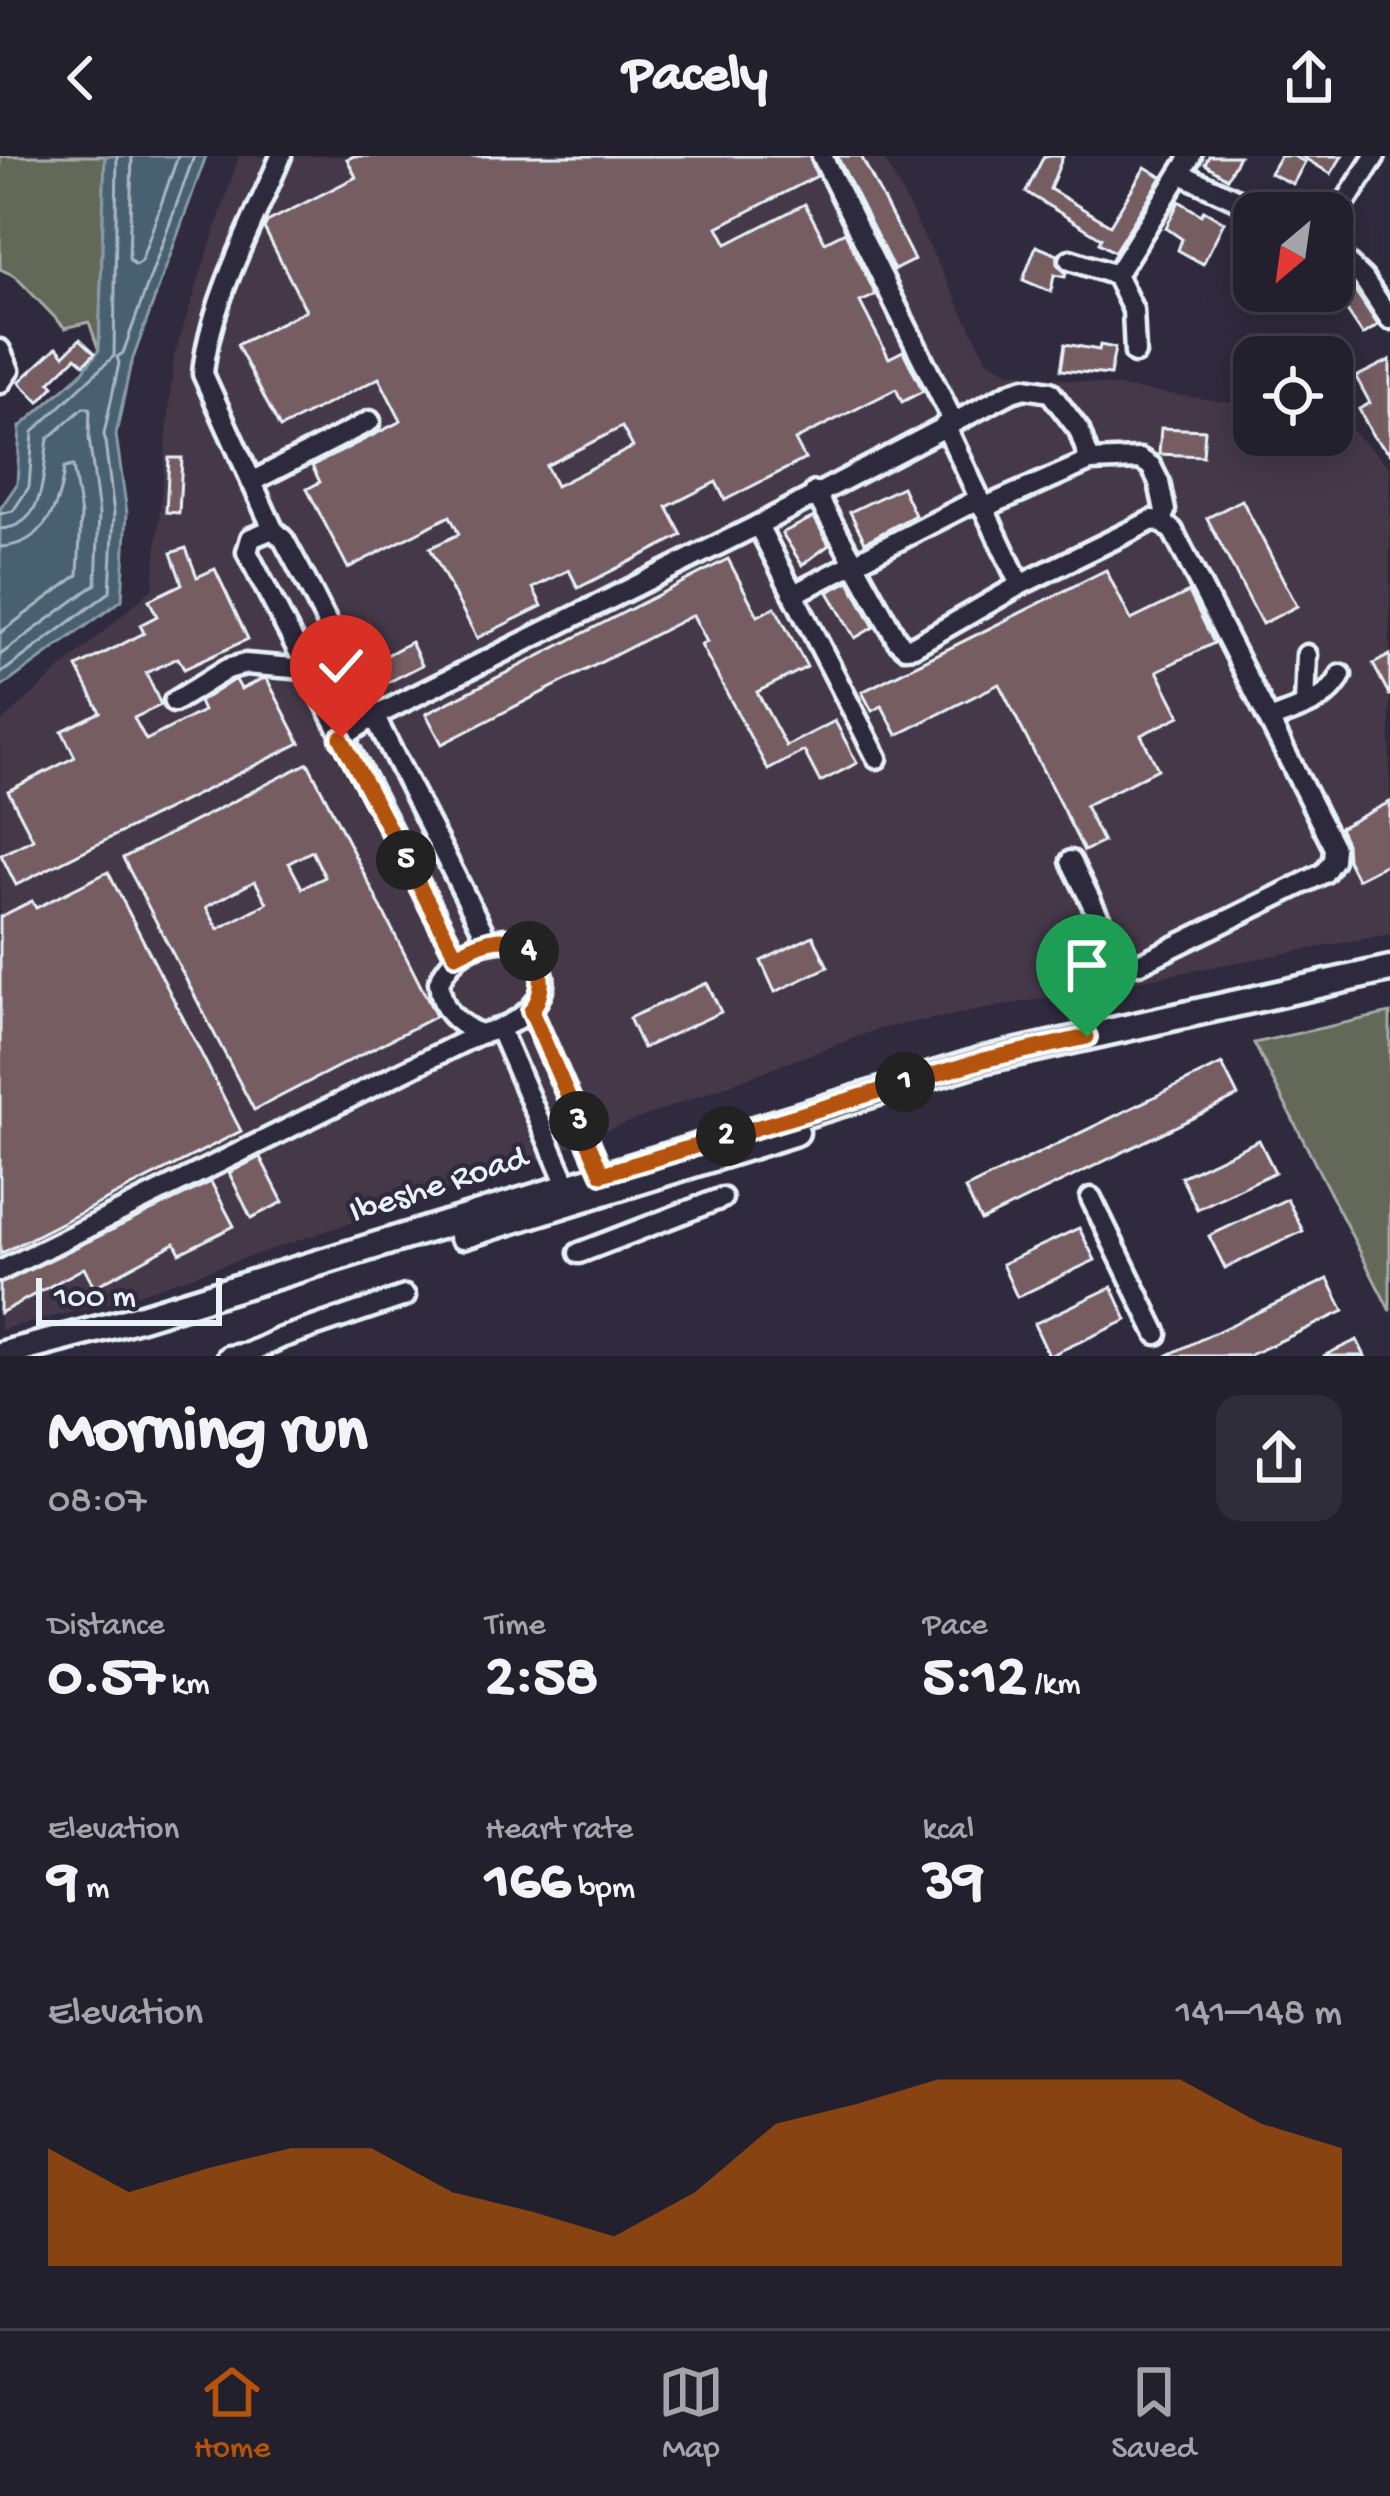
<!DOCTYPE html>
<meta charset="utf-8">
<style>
:root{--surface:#23202e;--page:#2f2d3a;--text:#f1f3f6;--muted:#a3a3aa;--line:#403e4a;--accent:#b45309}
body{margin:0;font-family:"Gochi Hand",sans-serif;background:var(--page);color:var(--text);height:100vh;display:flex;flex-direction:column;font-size:45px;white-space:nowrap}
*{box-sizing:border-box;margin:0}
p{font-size:39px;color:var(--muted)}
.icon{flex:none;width:66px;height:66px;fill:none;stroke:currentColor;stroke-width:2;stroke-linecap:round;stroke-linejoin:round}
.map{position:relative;height:1200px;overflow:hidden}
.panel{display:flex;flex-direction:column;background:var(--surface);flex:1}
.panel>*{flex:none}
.needle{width:78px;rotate:209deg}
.tools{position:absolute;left:1233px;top:36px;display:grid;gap:24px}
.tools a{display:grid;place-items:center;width:120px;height:120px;border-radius:24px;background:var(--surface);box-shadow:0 6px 30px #0003,0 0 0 3px var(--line);font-size:60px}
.scale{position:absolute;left:36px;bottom:30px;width:186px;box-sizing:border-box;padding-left:12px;border:6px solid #e8f1f8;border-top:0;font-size:33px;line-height:42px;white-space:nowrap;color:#e8f1f8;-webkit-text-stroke:9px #2f2a3d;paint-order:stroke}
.pin{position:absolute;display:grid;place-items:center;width:102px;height:102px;color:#fff;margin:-123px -51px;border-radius:50% 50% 50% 0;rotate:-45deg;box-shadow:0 0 12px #0007}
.pin .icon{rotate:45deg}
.km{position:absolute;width:60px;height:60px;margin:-30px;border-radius:50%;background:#222;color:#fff;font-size:33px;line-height:60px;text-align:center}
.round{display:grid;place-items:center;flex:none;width:126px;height:126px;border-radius:24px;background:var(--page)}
.headline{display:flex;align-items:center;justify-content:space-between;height:204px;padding:0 48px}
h1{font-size:66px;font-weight:700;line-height:90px}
.metrics{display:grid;grid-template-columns:repeat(3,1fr);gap:18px;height:204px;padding:12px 48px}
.metrics div{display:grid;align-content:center}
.metrics b{font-size:60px;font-weight:700}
.metrics small{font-size:33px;font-weight:400}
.metrics p{font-size:33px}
.chart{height:336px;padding:24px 48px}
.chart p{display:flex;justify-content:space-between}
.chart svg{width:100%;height:216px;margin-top:12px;fill:var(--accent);opacity:.7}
header{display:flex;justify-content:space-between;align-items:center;height:156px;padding:0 48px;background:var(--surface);font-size:54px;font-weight:700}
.menu{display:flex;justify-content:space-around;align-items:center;height:168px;border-top:3px solid var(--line);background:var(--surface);font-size:33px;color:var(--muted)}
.menu a{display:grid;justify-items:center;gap:6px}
.menu .active{color:var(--accent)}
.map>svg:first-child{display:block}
</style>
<header><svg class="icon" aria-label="back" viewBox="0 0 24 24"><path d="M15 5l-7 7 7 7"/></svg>Pacely<svg class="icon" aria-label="share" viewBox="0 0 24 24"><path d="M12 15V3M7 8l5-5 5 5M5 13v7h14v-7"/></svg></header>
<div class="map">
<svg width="1390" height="1200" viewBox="0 0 1390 1200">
<rect width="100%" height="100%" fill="#2f2a3d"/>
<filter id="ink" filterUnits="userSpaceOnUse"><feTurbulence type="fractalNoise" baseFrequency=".00833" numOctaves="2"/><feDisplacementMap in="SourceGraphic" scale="24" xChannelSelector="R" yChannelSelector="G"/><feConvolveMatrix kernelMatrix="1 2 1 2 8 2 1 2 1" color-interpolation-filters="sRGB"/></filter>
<g filter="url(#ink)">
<path fill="#443948" d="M239 0H883L987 204 1007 215 1254 250V279H1332V262L1340 263 1390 311V778L878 873 587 982 554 999 114 1146 0 1174V567L153 432 174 200Z"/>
<g fill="#636759" stroke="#a6aca8" stroke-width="3">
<path d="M0 0H105L99 195 89 166 65 172 15 120 0 113Z"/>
<path d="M1390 857V1155L1254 887Z"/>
</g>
<path fill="#486171" stroke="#889ba7" stroke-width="3" d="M105 0H206L130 211 116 279 127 357 122 444 0 532V353L17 328 20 271 81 218 99 194Z"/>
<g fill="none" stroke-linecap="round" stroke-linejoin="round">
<g stroke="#a8b7c2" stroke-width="3">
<path d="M132 0 129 103 135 109 141 105 178 0"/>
<path d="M0 358 13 355 29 331 33 276 114 200 117 0"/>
<path d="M0 373C47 370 42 317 48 283L83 252H90L89 282 99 358 96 428 0 499"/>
<path d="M0 391C44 389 60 350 64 312L73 310 81 359 78 419 0 477"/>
<path d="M0 518 110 436 114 357 104 278 119 207 117 201 123 197 194 0"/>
</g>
</g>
<g fill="#745d62" stroke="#e8f1f8" stroke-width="3" fill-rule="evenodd">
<path d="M354 0H809L817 20 718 71 727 88 805 48 825 86 845 76 876 139 860 146 889 202 903 195 923 235 902 246 896 233 795 284 805 303 725 344 716 326 667 351 682 379 578 432 569 414 533 432 542 450 477 482 430 392 459 378 450 360 348 412 307 333 320 326 312 310 401 265 379 222 280 272 237 189 306 154 264 72 267 66 356 21 347 3ZM622 271 633 291 556 330 546 310Z"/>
<path d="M837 0H861L914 104 894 114Z"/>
<path d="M1044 0H1063L1050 33 1110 69 1145 11 1162 21 1114 96 1099 87 1101 82 1026 36Z"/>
<path d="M1209 0H1239L1227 22 1205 8Z"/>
<path d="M1280 0H1293L1305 6 1293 28 1270 17Z"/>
<path d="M1301 0H1342L1331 18Z"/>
<path d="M1179 45 1201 59 1204 54 1224 66 1203 108 1178 94 1182 83 1166 72Z"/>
<path d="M1036 90 1058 99 1057 108 1066 117 1065 121 1054 119 1051 136 1023 124Z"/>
<path d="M1254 98V135L1236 124Z"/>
<path d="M1338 125 1356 136 1378 169 1363 179 1343 149 1337 155 1327 149 1318 158 1305 150 1310 144 1296 135H1332Z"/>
<path d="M80 183 95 197 84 208 76 201 50 226 54 230 39 246 19 226 57 191 64 199Z"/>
<path d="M1065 188 1099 194 1100 189 1115 192 1110 219 1061 214Z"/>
<path d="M1390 204V297L1373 280 1359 253 1370 247 1356 221Z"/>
<path d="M1161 272 1205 274 1203 300 1159 298Z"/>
<path d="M169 302H182L179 357 166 356Z"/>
<path d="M902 331 915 359 865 386 850 356Z"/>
<path d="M1242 344 1297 450 1262 468 1207 362Z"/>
<path d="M814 361 829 389 802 409 782 377Z"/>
<path d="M186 392 197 421 215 413 248 483 184 513 178 502 146 517 161 549 134 562 146 584 203 555 199 546 232 525 236 524 241 533 262 523H267L300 587 16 729 1 699 33 683 8 635 75 601 62 575 100 556 77 511 144 477 140 469 157 460 149 444 182 428 171 397Z"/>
<path d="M728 403 758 460 775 451 807 511 757 536 786 590 835 565 857 607 820 626 804 595 768 614 701 489 707 486 693 459 442 588 426 558Z"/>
<path d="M1106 414 1131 464 1189 436 1214 487 1157 515 1180 560 1141 579 1158 613 1085 650 1103 686 1084 695 999 528 897 579 882 550 872 555 862 536Z"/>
<path d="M849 425 874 471 855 482 828 436Z"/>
<path d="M411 486 422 509 379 531 368 501 380 494 385 500Z"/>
<path d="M1390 499V540L1373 508Z"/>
<path d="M308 607 436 860 254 954 123 702ZM312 695 325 721 302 732 289 707ZM255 725 267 747 218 773 206 751Z"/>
<path d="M1390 646V706L1357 723 1347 703 1346 687 1339 672Z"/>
<path d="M108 716 241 975 0 1098V761L32 745 36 752Z"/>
<path d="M813 780 828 811 775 836 761 805Z"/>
<path d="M707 827 721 856 643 892 629 862Z"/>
<path d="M1222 908 1238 940 981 1065 965 1033Z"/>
<path d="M1259 984 1275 1016 1197 1053 1181 1021Z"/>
<path d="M260 1001 283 1046 251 1062 229 1017Z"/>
<path d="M211 1026 234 1070 180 1097 175 1087 94 1131 84 1112 0 1157V1128Z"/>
<path d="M1287 1043 1303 1075 1225 1112 1209 1080Z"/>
<path d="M1079 1072 1095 1104 1017 1141 1002 1108Z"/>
<path d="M1328 1123 1344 1155 1248 1200H1166Z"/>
<path d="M1112 1131 1127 1164 1049 1200 1034 1168Z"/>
<path d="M1357 1184 1365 1200H1323Z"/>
</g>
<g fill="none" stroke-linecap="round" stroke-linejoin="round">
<g stroke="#e8f1f8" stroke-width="27">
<g id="minor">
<path d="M281 0C254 65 209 148 203 218L273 373 284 384 307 427 488 785"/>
<path d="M822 0 953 265"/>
<path d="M1181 18 1266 57"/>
<path d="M1332 67 1375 0"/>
<path d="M1332 93 1363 122 1390 163"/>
<path d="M1070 104 1116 119 1133 154 1135 197"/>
<path d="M1116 119 1191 0"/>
<path d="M0 194 9 214 0 227"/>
<path d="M945 269 1020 429"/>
<path d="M251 326 370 265"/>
<path d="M815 336 897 484 905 491 914 490 1020 429 1153 364 1162 366"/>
<path d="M983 352 1090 305 1140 303 1151 310 1159 326 1165 355 1162 366"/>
<path d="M758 369 877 602"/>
<path d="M273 373 251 382 247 396 456 799"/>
<path d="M794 438 979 343"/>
<path d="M174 546 227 513 245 508 305 513"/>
<path d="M1305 549 1307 499"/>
<path d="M1270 564C1296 553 1329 546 1341 519"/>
<path d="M341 582 375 560 758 369 1012 236 1025 232 1050 236 1079 274 1090 305"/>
<path d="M1071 705 1115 794 1124 804 1139 808 1324 717 1333 704 1334 692 1173 375 1162 366"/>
<path d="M506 783C575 815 538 867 479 878 455 866 441 854 439 826 453 796 475 786 506 783Z"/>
<path d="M531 855 602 1018"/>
<path d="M500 874 567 1029"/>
<path d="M1091 1042 1157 1178"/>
<path d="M579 1097 722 1042"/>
<path d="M0 1115 479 878"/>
<path d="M228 1200 249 1197 281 1182 405 1140"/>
</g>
</g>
<g stroke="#e8f1f8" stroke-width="33">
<g id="major">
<path d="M462 1080 796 976"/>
<path d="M0 1199 122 1167 983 904 1390 813"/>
</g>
</g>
<use href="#minor" stroke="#2f2a3d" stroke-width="18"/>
<use href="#major" stroke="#2f2a3d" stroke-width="24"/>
</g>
</g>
<g fill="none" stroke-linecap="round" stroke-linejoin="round" filter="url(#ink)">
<g stroke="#fff" stroke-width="24">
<path id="route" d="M341 582 456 799C470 792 486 783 502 783 540 785 552 829 531 855L602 1018 983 904 1087 881"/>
</g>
<use href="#route" stroke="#b45309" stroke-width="15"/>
</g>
<g text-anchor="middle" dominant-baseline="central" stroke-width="9" stroke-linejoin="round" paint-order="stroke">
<g font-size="36" fill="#e8f1f8" stroke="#2f2a3d">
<text transform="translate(439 1031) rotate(-18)">Ibeshe Road</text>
</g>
</g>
</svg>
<div class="tools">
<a><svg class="needle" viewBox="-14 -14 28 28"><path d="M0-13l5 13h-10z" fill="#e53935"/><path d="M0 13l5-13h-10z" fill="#a3a3aa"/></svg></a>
<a><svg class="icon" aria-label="locate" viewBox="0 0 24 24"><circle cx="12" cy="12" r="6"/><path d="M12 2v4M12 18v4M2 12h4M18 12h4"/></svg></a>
</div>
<div class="scale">100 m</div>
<div class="pin" style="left:1087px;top:881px;background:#1e9e55"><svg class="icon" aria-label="arrive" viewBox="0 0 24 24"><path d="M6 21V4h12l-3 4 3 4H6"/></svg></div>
<div class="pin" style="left:341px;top:582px;background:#d93025"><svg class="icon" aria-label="check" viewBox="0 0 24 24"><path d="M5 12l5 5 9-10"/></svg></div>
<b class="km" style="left:905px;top:926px">1</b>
<b class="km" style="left:726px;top:980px">2</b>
<b class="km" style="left:579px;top:965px">3</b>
<b class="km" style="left:529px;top:795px">4</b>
<b class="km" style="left:406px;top:704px">5</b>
</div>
<section class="panel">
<div class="headline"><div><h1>Morning run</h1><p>08:07</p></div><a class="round"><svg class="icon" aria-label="share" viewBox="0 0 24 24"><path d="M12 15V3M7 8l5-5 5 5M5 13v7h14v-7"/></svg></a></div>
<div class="metrics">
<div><p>Distance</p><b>0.57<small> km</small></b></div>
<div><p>Time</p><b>2:58</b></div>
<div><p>Pace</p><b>5:12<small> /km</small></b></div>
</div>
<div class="metrics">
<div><p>Elevation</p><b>9<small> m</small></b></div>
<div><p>Heart rate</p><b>166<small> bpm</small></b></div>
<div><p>kcal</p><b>39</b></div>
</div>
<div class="chart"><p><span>Elevation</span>141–148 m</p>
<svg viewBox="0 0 160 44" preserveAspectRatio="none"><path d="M0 44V20L10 29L20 24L30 20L40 20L50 29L60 33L70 38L80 29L90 15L100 11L110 6L120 6L130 6L140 6L150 15L160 20V44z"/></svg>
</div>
</section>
<nav class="menu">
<a class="active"><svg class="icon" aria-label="home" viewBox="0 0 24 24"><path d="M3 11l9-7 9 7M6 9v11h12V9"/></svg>Home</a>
<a><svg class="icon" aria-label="map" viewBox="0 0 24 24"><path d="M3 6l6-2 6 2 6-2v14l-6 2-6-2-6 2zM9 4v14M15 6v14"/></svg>Map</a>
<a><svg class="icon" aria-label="saved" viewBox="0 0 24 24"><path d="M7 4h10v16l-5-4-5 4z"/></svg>Saved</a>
</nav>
